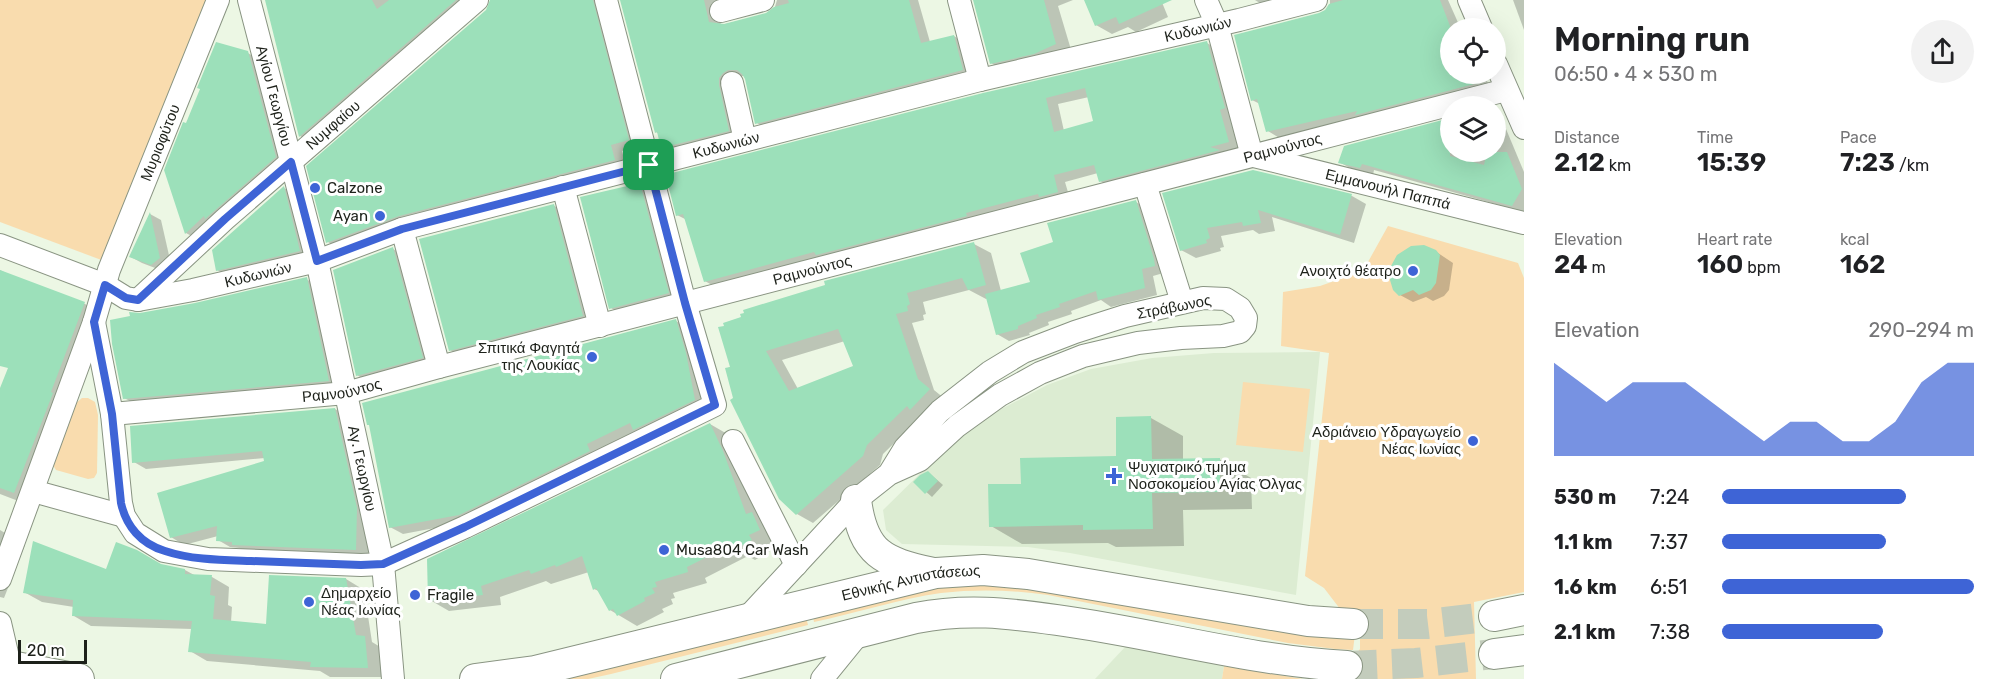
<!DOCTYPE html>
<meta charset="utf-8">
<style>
:root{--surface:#fff;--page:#f2f2f2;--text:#202124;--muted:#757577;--accent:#3e64d6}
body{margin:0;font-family:Rubik,sans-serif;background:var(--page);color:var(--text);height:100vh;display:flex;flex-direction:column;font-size:22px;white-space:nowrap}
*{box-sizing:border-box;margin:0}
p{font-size:20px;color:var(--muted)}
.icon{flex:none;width:33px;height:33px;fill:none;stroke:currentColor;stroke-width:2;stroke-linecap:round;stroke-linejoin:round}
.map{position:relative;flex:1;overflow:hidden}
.details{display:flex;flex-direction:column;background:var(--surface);width:480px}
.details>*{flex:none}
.buttons{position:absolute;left:1440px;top:18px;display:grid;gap:12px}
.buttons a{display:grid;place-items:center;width:66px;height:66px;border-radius:50%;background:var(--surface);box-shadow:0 6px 24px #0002;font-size:30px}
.scale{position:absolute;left:18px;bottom:15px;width:69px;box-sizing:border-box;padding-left:6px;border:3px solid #1d211a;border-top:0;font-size:16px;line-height:21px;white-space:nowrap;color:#1d211a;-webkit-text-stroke:4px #fff;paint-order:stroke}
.pin{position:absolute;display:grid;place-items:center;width:51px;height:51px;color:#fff;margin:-26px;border-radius:12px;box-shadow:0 3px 9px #0006}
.round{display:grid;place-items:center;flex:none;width:63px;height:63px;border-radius:32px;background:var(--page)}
.overview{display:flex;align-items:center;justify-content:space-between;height:102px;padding:0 30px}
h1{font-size:33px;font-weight:600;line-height:45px}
.metrics{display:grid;grid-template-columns:repeat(3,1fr);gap:9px;height:102px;padding:6px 30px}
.metrics div{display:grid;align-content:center}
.metrics b{font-size:26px;font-weight:600}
.metrics small{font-size:16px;font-weight:400}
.metrics p{font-size:16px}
.chart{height:168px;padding:12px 30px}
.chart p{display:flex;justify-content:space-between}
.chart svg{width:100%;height:108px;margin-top:6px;fill:var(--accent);opacity:.7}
ul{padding:0 30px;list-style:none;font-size:20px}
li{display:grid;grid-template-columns:96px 72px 1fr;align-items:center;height:45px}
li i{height:15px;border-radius:8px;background:var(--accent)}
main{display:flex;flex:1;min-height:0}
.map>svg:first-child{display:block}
</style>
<main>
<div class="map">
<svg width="1524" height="679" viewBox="0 0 1524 679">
<rect width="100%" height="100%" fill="#ecf7e4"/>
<g fill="#dcecd2">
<path d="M1320 352 1296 595 1070 553 1028 547 902 544 886 530 883 510 947 447 977 422 1047 385 1091 369 1152 358 1214 353Z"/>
<path d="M1127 645 1224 666 1222 679H1095Z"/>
</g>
<g fill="#f9dcae">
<path d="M0 0H210L104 261 0 222Z"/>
<path d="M1388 226 1518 263 1524 278V592L1474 602 1476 679H1337L1360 649V635L1324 588 1305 576 1329 353 1281 346 1283 292 1320 286 1363 271Z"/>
<path d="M1243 382 1310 389 1303 452 1236 445Z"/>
<path d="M82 398H88L95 402 98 415 97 473 94 478 88 479 56 470 53 465 76 403Z"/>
<path d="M974 578 1355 634 1353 650 1335 649 1288 643 1048 595C1012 590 977 589 941 593 899 599 856 613 814 622L812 611Z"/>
<path d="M805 613 808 625 611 674 588 679H526Z"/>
<path d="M1224 666 1303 679H1222Z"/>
</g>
<g fill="#0003" fill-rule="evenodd">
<path d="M266 0H475L311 142 300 136Z"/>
<path d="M491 0H606L639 146 622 151 626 166 339 249 328 242 487 11Z"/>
<path d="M622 0H744L719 14 721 25 768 14 774 10 777 0H918L930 42 954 36 965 43 974 76 768 130 757 123 745 76H741L735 79 740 137 674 154 663 147 659 134 656 132Z"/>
<path d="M975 0H1073L1058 6 1072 53 1007 72 991 63Z"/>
<path d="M1085 0H1161L1168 17 1136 32 1128 27 1112 34 1096 25Z"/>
<path d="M1255 0H1302L1269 9Z"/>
<path d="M1330 0H1448L1460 27 1463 28H1450V74H1484L1491 90 1281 139 1268 131 1260 104 1252 100 1326 11 1330 5Z"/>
<path d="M1513 0H1524V30Z"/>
<path d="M1207 43 1219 50 1240 149 1113 188 1100 181 1098 173 1065 182 1070 199 717 288 705 281 687 220 677 215ZM1089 97 1095 122 1064 131 1058 104Z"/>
<path d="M246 52 258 59 287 164 197 239 186 233 166 170 187 125Z"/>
<path d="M1496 114 1501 117 1524 172V212L1374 170 1373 175 1352 169 1339 162 1345 147 1450 120V152H1496Z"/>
<path d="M1253 171 1352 196 1366 204 1354 243 1272 217 1275 231 1259 234 1253 230 1221 236 1224 247 1220 248 1221 251 1196 258 1181 250Z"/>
<path d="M640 185 650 191 678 299 621 314 611 308Z"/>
<path d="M284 188 296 195 312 258 230 277 217 270Z"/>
<path d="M1136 202 1148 209 1167 272 1153 276 1157 295 1111 307 1101 300 1071 311 1072 314 1048 322 1049 325 1029 333 1030 335 1009 341 997 334 988 298 986 299 969 290 923 302 926 314 923 315 924 320 912 323 934 390 945 399 923 415 883 454 880 465 813 523 797 514 735 399 726 369 974 244 991 253 1001 291 1032 283 1054 243ZM845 341 855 367 798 389 782 360Z"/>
<path d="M553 205 564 212 594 322 461 356 450 350Z"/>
<path d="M150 214 161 220 171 264 163 271 142 263 131 257Z"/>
<path d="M393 249 404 255 433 364 368 382 357 375Z"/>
<path d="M1435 251 1453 263 1449 290 1444 296 1433 301 1426 297 1413 302 1400 295Z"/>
<path d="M0 270 14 277 85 304 101 313 26 504 0 494V392L21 337 0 333Z"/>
<path d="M306 279 320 287 342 388 138 405 124 398 140 315 196 305Z"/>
<path d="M676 321 688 328 707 407 472 521 403 534 390 527Z"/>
<path d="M335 409 348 416 369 516 368 557 246 552 239 548 230 547 218 540V536L184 545 171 537 266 462 265 458 146 469 134 462Z"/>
<path d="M1151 418 1183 436V460L1219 459 1251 478 1252 509 1183 510 1184 546 1116 547 1108 543 1022 544 991 526 1022 486 1118 457Z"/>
<path d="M710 424 729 435 779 541 768 546 770 551 755 560 748 556 705 578 707 583 673 593 675 598 671 599 673 604 662 609 664 612 637 626 610 610 601 592 594 589 589 572 551 584 546 581 500 597 501 605 449 611 430 600Z"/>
<path d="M928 472 943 485 932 497 915 482Z"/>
<path d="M0 530 25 545 4 598 0 597Z"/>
<path d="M161 566 185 570 196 576 212 577 229 587 228 605 232 607 231 622 267 625 346 579 364 590 372 642 382 648 385 677H330L320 671 207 661 190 651 192 629 91 626 74 616V607L42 602 24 592 107 570Z"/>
</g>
<g fill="#9ce0ba" fill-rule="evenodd">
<path d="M265 0H372L377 9 389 0H456L299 137Z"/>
<path d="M490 0H593L629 140 611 145 615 160 399 216 326 243 306 166 486 10Z"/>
<path d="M620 0H704L709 22 724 24 766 13 774 7 789 3 788 0H909L921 43 954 35 963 70 755 124 745 79 742 74 737 70H728L723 73 719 78V85L729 131 661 148 657 132 655 133Z"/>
<path d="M973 0H1044L1056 44 1034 54 990 64Z"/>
<path d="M1084 0H1172L1119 24 1116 17 1095 26Z"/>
<path d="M1343 0H1440L1450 26V74H1474L1478 83 1355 115 1357 111 1266 132 1257 99 1251 101 1234 35 1319 13 1325 10 1329 4Z"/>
<path d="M1207 41 1225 108 1220 110 1229 142 1210 147 1220 150 1099 182 1094 165 1054 175 1058 192 1039 197 1038 194 966 213 967 216 816 255 814 252 704 282 683 214 676 216 666 177 669 176 668 174 983 93ZM1085 88 1093 121 1054 132 1046 98Z"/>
<path d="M216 42 248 51 276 157 205 219 204 216 185 234 164 170 183 122 186 123 200 89 197 88Z"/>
<path d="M1450 118V156L1484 165 1487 152H1507L1522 189 1512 206 1362 164 1360 168 1338 163 1344 146Z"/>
<path d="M1253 170 1352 194 1340 235 1258 210 1261 223 1243 226 1242 222 1207 228 1210 238 1206 240 1207 243 1180 251 1162 193Z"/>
<path d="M640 183 669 293 609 309 580 197Z"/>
<path d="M284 186 300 251 216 271 212 250Z"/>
<path d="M1136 200 1154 259 1155 266 1142 269 1145 288 1098 300 1096 291 1059 304 1060 307 1036 315 1037 318 1018 326V329L996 335 985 294 1030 282 1020 253 1053 242 1047 223Z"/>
<path d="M554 204 583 316 449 351 419 239Z"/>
<path d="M150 212 160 258 151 265 129 257Z"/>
<path d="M974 242 986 285 968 290 962 278 907 293 910 304 907 306 908 311 896 314 918 379 930 389 910 410 907 406 867 445 863 456 796 515 779 499 730 400 733 398 725 368 730 367 718 327 724 326 723 323 741 317 740 314 744 313 743 310 825 285 824 281ZM838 329 853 366 789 391 766 351Z"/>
<path d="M1424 245 1436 250 1440 255 1436 283 1431 290 1419 295 1413 290 1399 296 1393 290 1390 280 1391 266 1397 255 1411 246Z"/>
<path d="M393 247 423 358 356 376 333 270Z"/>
<path d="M0 270 85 302 51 392 53 393 14 493 0 488V388L8 368 0 366Z"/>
<path d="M307 277 329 381 123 399 112 344 110 320 130 316 129 312 140 313 195 303Z"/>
<path d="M676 319 686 353 695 400 633 430 630 423 587 444 590 451 459 515 389 528 369 425H367L362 403Z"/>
<path d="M335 408 357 508 356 550 232 545V542L216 541 217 526 170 538 157 493 264 461 262 451 132 463 130 426Z"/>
<path d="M1151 416 1152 459 1220 458V492L1152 493 1153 529 1083 530V525L989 527 988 484H1021L1020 458 1116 456V417Z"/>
<path d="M710 423 723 451 746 514 752 512 760 530 749 535 752 540 734 550 731 545 687 567 688 572 655 582 657 587 652 588 655 593 644 598 645 601 617 616 613 609 609 611 596 588 593 590 582 556 556 567 555 565 531 574 529 570 481 586 483 595 428 601 427 559Z"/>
<path d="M928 471 938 481 925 494 913 482 920 475Z"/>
<path d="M33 541 106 569 116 542 137 550 161 564 185 569V574L212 575 210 595 215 596 213 619 266 624 269 575 346 578 356 635 365 636 368 668 310 667 311 662 188 652 192 621 72 616 73 600 23 593Z"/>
</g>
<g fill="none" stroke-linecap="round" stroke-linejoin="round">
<g stroke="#c3ccbc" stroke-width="30" stroke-dasharray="30 15" stroke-linecap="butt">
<path d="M1353 624H1427L1494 616"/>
<path d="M1347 666 1416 663 1494 654"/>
</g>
<g stroke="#899482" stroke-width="24">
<g id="minor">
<path id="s1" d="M249 0 317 261 383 564 393 679"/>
<path d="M959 0 980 80"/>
<path d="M1206 0 1217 25 1252 156"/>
<path d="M1469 0 1481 28"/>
<path d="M721 11 763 0"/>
<path d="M1496 64 1524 128"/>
<path d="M732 83 745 140"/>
<path id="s2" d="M1254 156 1524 223"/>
<path d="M1145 184 1182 302"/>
<path d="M563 187 600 326"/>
<path d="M402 229 439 367"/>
<path id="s3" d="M0 245 105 285 126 298 138 300 193 290 317 261 402 229 980 80 1239 20 1316 0"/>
<path id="s4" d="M138 300 225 219 477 0"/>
<path d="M94 322 112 414 121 503 124 516 135 533 164 551 208 559 361 565 383 564 465 527 715 405 685 303 606 0"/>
<path id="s5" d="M112 414 346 393 439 367 1506 90"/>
<path d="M733 441 796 565"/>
<path d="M33 491 124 516"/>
<path id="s6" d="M0 579 94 322 109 270 218 0"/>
<path d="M745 620 856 500 889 474 920 460 957 426 1000 395 1040 373 1083 356 1138 343 1181 338 1223 336 1240 332 1245 326 1246 318 1240 308 1226 299 1203 298 1125 316 1075 332 1023 352 990 372 940 411 905 448 889 474"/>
<path d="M0 623 10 666"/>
<path d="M822 679 861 631"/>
</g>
</g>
<g stroke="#899482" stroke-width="32">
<g id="major">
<path d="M856 500C863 554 883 562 933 573"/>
<path d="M1494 616 1524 610"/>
<path d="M1494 654 1524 650"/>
<path d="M0 664 79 679"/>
<path id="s7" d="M475 679 535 671 936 573 983 570 1028 574 1308 621 1353 624"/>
<path d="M676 679 916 618C966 608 1006 613 1057 620 1154 633 1249 661 1347 666"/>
</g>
</g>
<use href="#minor" stroke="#fff" stroke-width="22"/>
<use href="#major" stroke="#fff" stroke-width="30"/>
</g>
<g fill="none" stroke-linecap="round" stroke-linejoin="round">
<g stroke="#fff" stroke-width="12">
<path id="route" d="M291 162 317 261 402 229 649 165 685 303 715 405 465 527 383 564 361 565C324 564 288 562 251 561 222 560 192 560 165 551 141 544 126 526 121 503L112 414 94 322 105 285 126 298 138 300 225 219Z"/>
</g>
<use href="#route" stroke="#3e64d6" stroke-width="8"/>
</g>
<g fill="#3e64d6" stroke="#fff" stroke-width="2">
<circle cx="315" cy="188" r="6"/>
<circle cx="380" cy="216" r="6"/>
<circle cx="1413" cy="271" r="6"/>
<circle cx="592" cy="357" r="6"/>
<circle cx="1473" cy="441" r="6"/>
<path d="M1111 467h6v6h6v6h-6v6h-6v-6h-6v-6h6z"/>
<circle cx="664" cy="550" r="6"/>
<circle cx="415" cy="595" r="6"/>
<circle cx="309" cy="602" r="6"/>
</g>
<g text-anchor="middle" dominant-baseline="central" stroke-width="6" stroke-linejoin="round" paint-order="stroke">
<g font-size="15" fill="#1d211a" stroke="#fff">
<text stroke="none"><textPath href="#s3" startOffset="1244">Κυδωνιών</textPath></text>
<text stroke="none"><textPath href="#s1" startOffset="99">Αγίου Γεωργίου</textPath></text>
<text stroke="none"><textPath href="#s4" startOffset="262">Νυμφαίου</textPath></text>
<text stroke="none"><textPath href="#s6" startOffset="465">Μυριοφύτου</textPath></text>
<text stroke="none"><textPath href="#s3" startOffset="758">Κυδωνιών</textPath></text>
<text stroke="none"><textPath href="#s5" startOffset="1203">Ραμνούντος</textPath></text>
<text stroke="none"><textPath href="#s2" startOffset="138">Εμμανουήλ Παππά</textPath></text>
<text stroke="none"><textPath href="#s5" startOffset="717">Ραμνούντος</textPath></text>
<text stroke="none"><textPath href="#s3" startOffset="272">Κυδωνιών</textPath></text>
<text transform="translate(1174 307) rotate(-11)">Στράβωνος</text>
<text stroke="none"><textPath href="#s5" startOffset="231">Ραμνούντος</textPath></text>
<text stroke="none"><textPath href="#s1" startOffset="482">Αγ. Γεωργίου</textPath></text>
<text stroke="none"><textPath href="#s7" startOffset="447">Εθνικής Αντιστάσεως</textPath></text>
</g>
<g font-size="15" fill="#1d211a" stroke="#fff" text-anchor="start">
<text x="327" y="188">Calzone</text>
<text x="368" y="216" text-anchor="end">Ayan</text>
<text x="1401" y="271" text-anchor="end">Ανοιχτό θέατρο</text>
<text x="580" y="348" text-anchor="end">Σπιτικά Φαγητά<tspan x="580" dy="17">της Λουκίας</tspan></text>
<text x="1461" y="432" text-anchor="end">Αδριάνειο Υδραγωγείο<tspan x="1461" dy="17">Νέας Ιωνίας</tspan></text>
<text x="1128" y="467">Ψυχιατρικό τμήμα<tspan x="1128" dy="17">Νοσοκομείου Αγίας Όλγας</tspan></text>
<text x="676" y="550">Musa804 Car Wash</text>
<text x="321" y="593">Δημαρχείο<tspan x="321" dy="17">Νέας Ιωνίας</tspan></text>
<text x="427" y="595">Fragile</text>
</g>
</g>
</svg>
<div class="buttons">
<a><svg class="icon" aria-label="locate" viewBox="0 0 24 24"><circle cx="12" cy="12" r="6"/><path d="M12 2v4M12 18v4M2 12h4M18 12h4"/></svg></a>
<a><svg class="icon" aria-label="layers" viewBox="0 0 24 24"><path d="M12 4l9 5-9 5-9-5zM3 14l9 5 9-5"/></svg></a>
</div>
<div class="scale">20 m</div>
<div class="pin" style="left:649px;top:165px;background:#1e9e55"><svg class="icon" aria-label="arrive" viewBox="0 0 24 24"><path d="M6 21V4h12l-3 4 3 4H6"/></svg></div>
</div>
<section class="details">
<div class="overview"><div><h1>Morning run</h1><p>06:50 · 4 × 530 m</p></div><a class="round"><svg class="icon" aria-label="share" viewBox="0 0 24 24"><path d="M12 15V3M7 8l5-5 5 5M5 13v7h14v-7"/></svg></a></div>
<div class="metrics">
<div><p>Distance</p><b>2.12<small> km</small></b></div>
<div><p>Time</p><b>15:39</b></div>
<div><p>Pace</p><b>7:23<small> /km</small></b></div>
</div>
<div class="metrics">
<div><p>Elevation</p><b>24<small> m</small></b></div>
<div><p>Heart rate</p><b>160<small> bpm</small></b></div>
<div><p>kcal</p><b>162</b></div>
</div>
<div class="chart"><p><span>Elevation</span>290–294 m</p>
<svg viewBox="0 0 160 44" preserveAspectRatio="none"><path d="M0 44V6L10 14L20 22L30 14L40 14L50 14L60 22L70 30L80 38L90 30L100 30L110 38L120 38L130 30L140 14L150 6L160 6V44z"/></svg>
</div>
<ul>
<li><b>530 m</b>7:24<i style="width:73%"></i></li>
<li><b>1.1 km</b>7:37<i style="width:65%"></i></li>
<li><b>1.6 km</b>6:51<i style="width:100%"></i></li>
<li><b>2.1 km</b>7:38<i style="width:64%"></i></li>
</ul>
</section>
</main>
